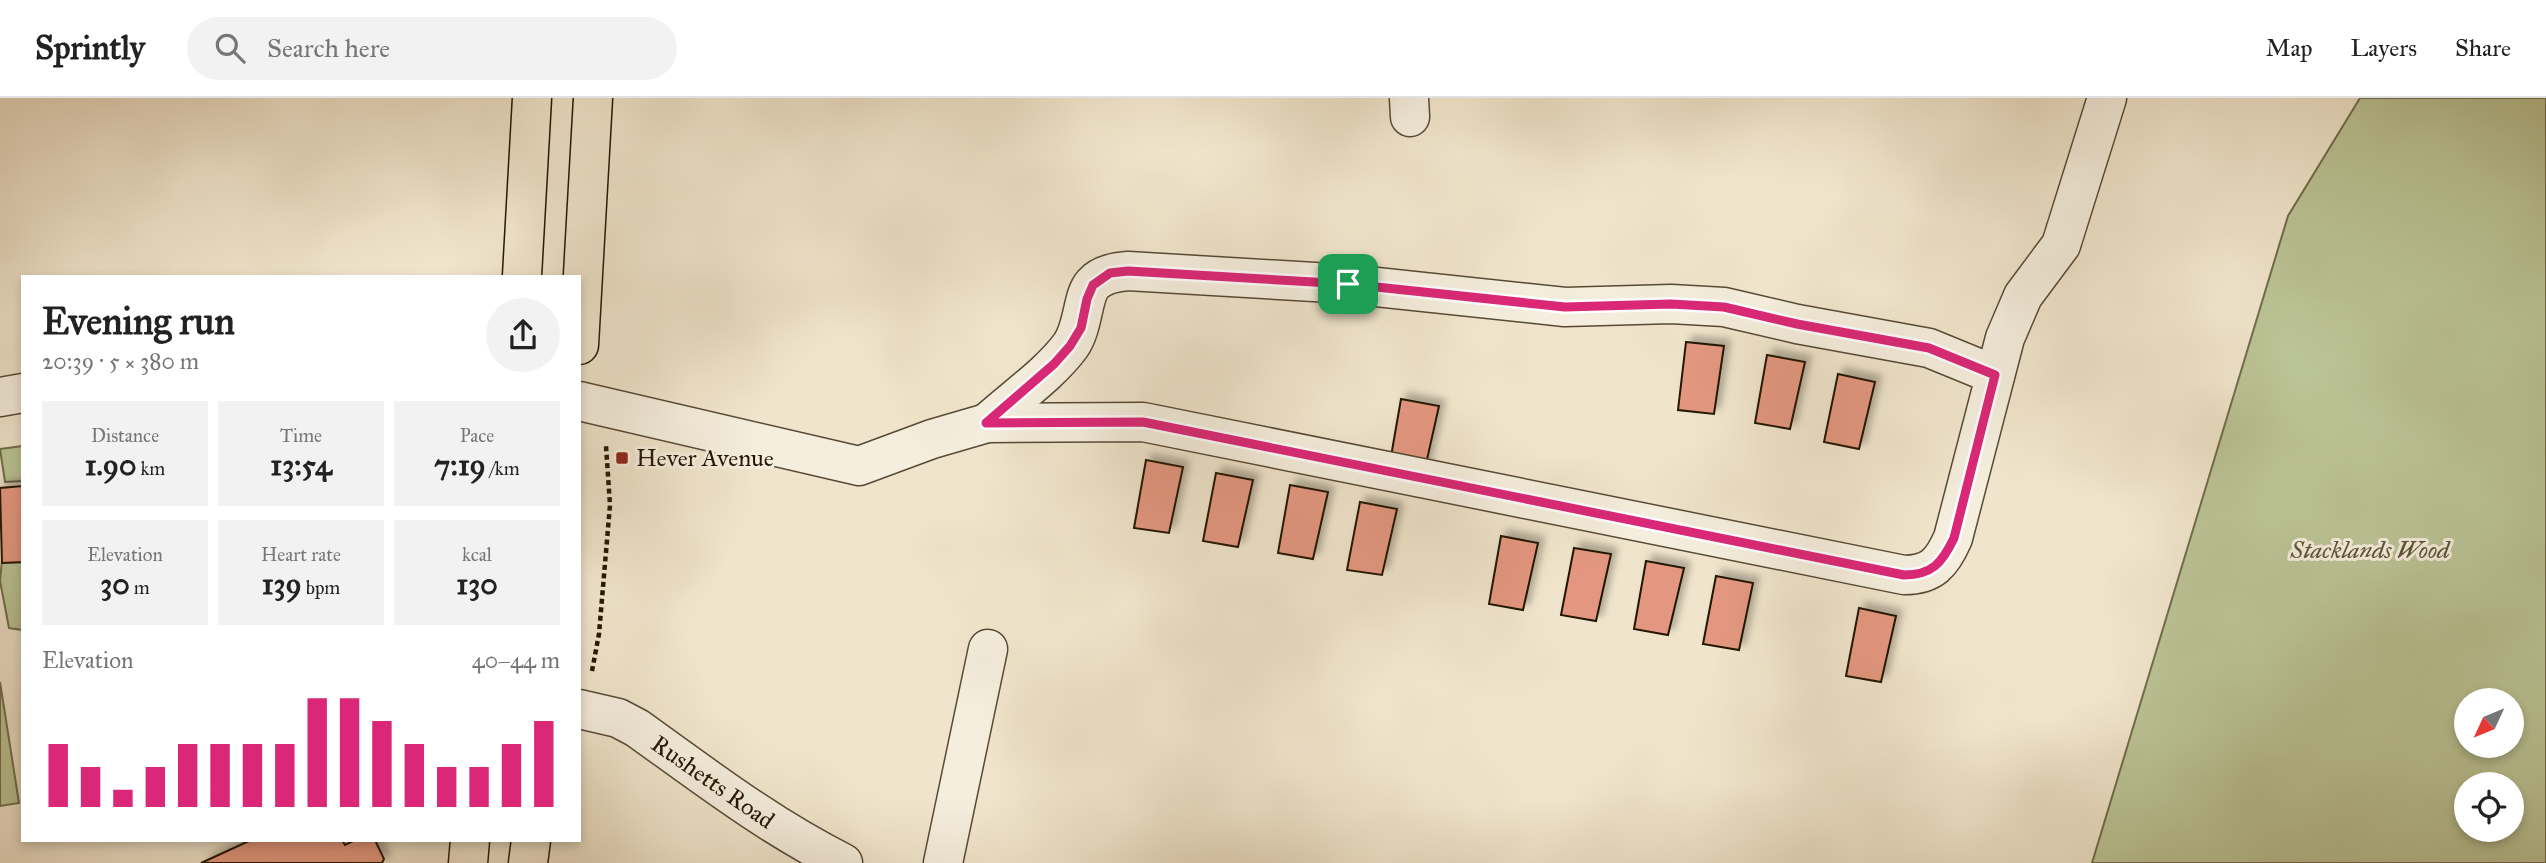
<!DOCTYPE html>
<meta charset="utf-8">
<style>
:root{--surface:#fff;--page:#f2f2f2;--text:#222;--muted:#767676;--line:#e0e0e0;--accent:#db2777}
body{margin:0;font-family:"IM FELL Great Primer",serif;background:var(--page);color:var(--text);height:100vh;display:flex;flex-direction:column;font-size:26px;white-space:nowrap}
*{box-sizing:border-box;margin:0}
p{font-size:23px;color:var(--muted)}
.icon{flex:none;width:38px;height:38px;fill:none;stroke:currentColor;stroke-width:2;stroke-linecap:round;stroke-linejoin:round}
.map{position:relative;flex:1;overflow:hidden}
.drawer{position:absolute;left:21px;top:177px;width:560px;height:567px;display:flex;flex-direction:column;background:var(--surface);border-radius:0px;box-shadow:0 4px 10px #0003}
.drawer>*{flex:none}
.needle{width:46px;rotate:226deg}
.fabs{position:absolute;left:2454px;top:590px;display:grid;gap:14px}
.fabs a{display:grid;place-items:center;width:70px;height:70px;border-radius:50%;background:var(--surface);box-shadow:0 4px 10px #0003;font-size:35px}
.pin{position:absolute;display:grid;place-items:center;width:60px;height:60px;color:#fff;margin:-30px;border-radius:14px;box-shadow:0 4px 10px #0006}
.round{display:grid;place-items:center;flex:none;width:74px;height:74px;border-radius:37px;background:var(--page)}
.headline{display:flex;align-items:center;justify-content:space-between;height:119px;padding:0 21px}
h1{font-size:38px;font-weight:800;line-height:52px}
.stats{display:grid;grid-template-columns:repeat(3,1fr);gap:10px;height:119px;padding:7px 21px}
.stats div{display:grid;align-content:center;border-radius:0px;background:var(--page);text-align:center}
.stats b{font-size:30px;font-weight:800}
.stats small{font-size:19px;font-weight:400}
.stats p{font-size:19px}
.chart{height:196px;padding:14px 21px}
.chart p{display:flex;justify-content:space-between}
.chart svg{width:100%;height:126px;margin-top:7px;stroke:var(--accent);stroke-width:6}
header{display:flex;align-items:center;gap:42px;box-sizing:border-box;height:98px;padding:0 35px;background:var(--surface);border-bottom:2px solid var(--line)}
header strong{font-size:33px}
nav{display:flex;gap:38px;margin-inline-start:auto;font-size:24px}
.search{width:490px;height:63px;background:var(--page);display:flex;align-items:center;gap:18px;box-sizing:border-box;padding:0 24px;border-radius:38px;color:var(--muted);font-size:26px}
.map>svg:first-child{display:block}
</style>
<header>
<strong>Sprintly</strong>
<div class="search"><svg class="icon" aria-label="search" viewBox="0 0 24 24"><circle cx="10" cy="10" r="6"/><path d="M15 15l6 6"/></svg>Search here</div>
<nav><a>Map</a><a>Layers</a><a>Share</a></nav>
</header>
<div class="map">
<svg width="2546" height="765" viewBox="0 0 2546 765">
<defs>
<filter id="shadow"><feDropShadow dx="6" dy="-6" stdDeviation="3.5" flood-color="#0004"/></filter>
</defs>
<rect width="100%" height="100%" fill="#f0e5cc"/>
<filter id="stains"><feTurbulence type="fractalNoise" baseFrequency=".00286" numOctaves="4"/><feColorMatrix values="0 0 0 0 .2 0 0 0 0 .09 0 0 0 0 .02 0 0 0 .5 -.17"/></filter>
<radialGradient id="worn" r=".72"><stop offset=".6" stop-color="#630" stop-opacity="0"/><stop offset="1" stop-color="#630" stop-opacity=".3"/></radialGradient>
<g fill="#bbc496" stroke="#706d4c" stroke-width="2" fill-rule="evenodd">
<path d="M2360 0H2546V765H2092L2288 118ZM2511 602V648H2466V602ZM2511 686V732H2466V686Z"/>
<path d="M23 348V383L5 384 0 351Z"/>
<path d="M2 462V465L23 464V532L9 530 0 483Z"/>
<path d="M0 584 19 705 0 708Z"/>
</g>
<g fill="#e39780" stroke="#241603" stroke-width="2" filter="url(#shadow)">
<path d="M1686 244 1724 248 1714 316 1678 312Z"/>
<path d="M1767 257 1805 264 1790 331 1755 325Z"/>
<path d="M1838 276 1875 284 1859 351 1824 344Z"/>
<path d="M1401 301 1439 308 1424 375 1389 370Z"/>
<path d="M1146 362 1183 369 1169 435 1134 430Z"/>
<path d="M1216 375 1253 382 1238 449 1203 443Z"/>
<path d="M1290 387 1328 394 1313 461 1278 455Z"/>
<path d="M23 388V464L2 465 0 390Z"/>
<path d="M1360 404 1397 411 1382 477 1347 472Z"/>
<path d="M1501 438 1538 445 1523 512 1489 506Z"/>
<path d="M1574 450 1611 456 1596 523 1561 517Z"/>
<path d="M1646 463 1684 470 1668 537 1634 531Z"/>
<path d="M1716 478 1753 485 1739 552 1703 546Z"/>
<path d="M1859 510 1896 518 1881 584 1846 578Z"/>
<path d="M251 742H342L345 747 355 742H375L384 761 382 765H201Z"/>
</g>
<g fill="none" stroke-linecap="round" stroke-linejoin="round">
<g stroke="#574a35" stroke-width="41">
<g id="minor">
<path d="M1409 0 1410 19"/>
<path d="M0 299 23 295"/>
<path d="M579 303 859 368 932 341 987 325 1143 324 1904 477C1932 477 1942 465 1953 440L2005 240 2023 198 2061 147 2107 0"/>
<path d="M987 325C1013 301 1050 276 1071 247 1084 228 1082 198 1093 186 1102 176 1116 174 1128 173L1348 186 1565 209 1671 206 1724 209 1797 226 1929 250 1995 277"/>
<path d="M579 611 618 620 637 630C704 678 769 728 843 765"/>
<path d="M943 765 988 551"/>
</g>
</g>
<g stroke="#241603" stroke-width="41">
<g id="major">
<path d="M522 178 532 0"/>
<path d="M579 247 593 0"/>
<path d="M468 765 470 742"/>
<path d="M528 765 531 742"/>
</g>
</g>
<path stroke="#241603" stroke-width="4.5" stroke-dasharray="5 3.5" stroke-linecap="butt" d="M592 573 599 536 610 407 606 348"/>
<use href="#minor" stroke="#f5eede" stroke-width="38"/>
<use href="#major" stroke="#f0e5cc" stroke-width="38"/>
</g>
<g fill="none" stroke-linecap="round" stroke-linejoin="round">
<g stroke="#fff" stroke-width="14">
<path id="route" d="M1128 173 1348 186 1565 209 1671 206 1724 209 1797 226 1929 250 1995 277 1954 440C1942 465 1932 477 1904 477L1143 324 986 325 1054 266 1070 248 1081 230 1087 201 1093 187 1110 175Z"/>
</g>
<use href="#route" stroke="#db2777" stroke-width="9"/>
</g>
<rect fill="#8f2418" stroke="#f5eede" stroke-width="2.5" x="615" y="353" width="14" height="14" rx="3.5"/>
<g text-anchor="middle" dominant-baseline="central" stroke-width="6" stroke-linejoin="round" paint-order="stroke">
<g font-size="24" fill="#241603" stroke="#f5eede" text-anchor="start">
<text x="636" y="360">Hever Avenue</text>
</g>
<g font-size="24" font-style="italic" fill="#595336" stroke="#f5eede">
<text x="2370" y="452">Stacklands Wood</text>
</g>
<g font-size="24" fill="#241603" stroke="#f5eede">
<text transform="translate(713 684) rotate(35)">Rushetts Road</text>
</g>
</g>
<rect width="100%" height="100%" filter="url(#stains)"/>
<rect width="100%" height="100%" fill="url(#worn)"/>
</svg>
<div class="fabs">
<a><svg class="needle" viewBox="-14 -14 28 28"><path d="M0-13l5 13h-10z" fill="#e53935"/><path d="M0 13l5-13h-10z" fill="#767676"/></svg></a>
<a><svg class="icon" aria-label="locate" viewBox="0 0 24 24"><circle cx="12" cy="12" r="6"/><path d="M12 2v4M12 18v4M2 12h4M18 12h4"/></svg></a>
</div>
<div class="pin" style="left:1348px;top:186px;background:#1e9e55"><svg class="icon" aria-label="arrive" viewBox="0 0 24 24"><path d="M6 21V4h12l-3 4 3 4H6"/></svg></div>
<section class="drawer">
<div class="headline"><div><h1>Evening run</h1><p>20:39 · 5 × 380 m</p></div><a class="round"><svg class="icon" aria-label="share" viewBox="0 0 24 24"><path d="M12 15V3M7 8l5-5 5 5M5 13v7h14v-7"/></svg></a></div>
<div class="stats">
<div><p>Distance</p><b>1.90<small> km</small></b></div>
<div><p>Time</p><b>13:54</b></div>
<div><p>Pace</p><b>7:19<small> /km</small></b></div>
</div>
<div class="stats">
<div><p>Elevation</p><b>30<small> m</small></b></div>
<div><p>Heart rate</p><b>139<small> bpm</small></b></div>
<div><p>kcal</p><b>130</b></div>
</div>
<div class="chart"><p><span>Elevation</span>40–44 m</p>
<svg viewBox="0 0 160 44" preserveAspectRatio="none"><path d="M5 44V22M15 44V30M25 44V38M35 44V30M45 44V22M55 44V22M65 44V22M75 44V22M85 44V6M95 44V6M105 44V14M115 44V22M125 44V30M135 44V30M145 44V22M155 44V14"/></svg>
</div>
</section>
</div>
